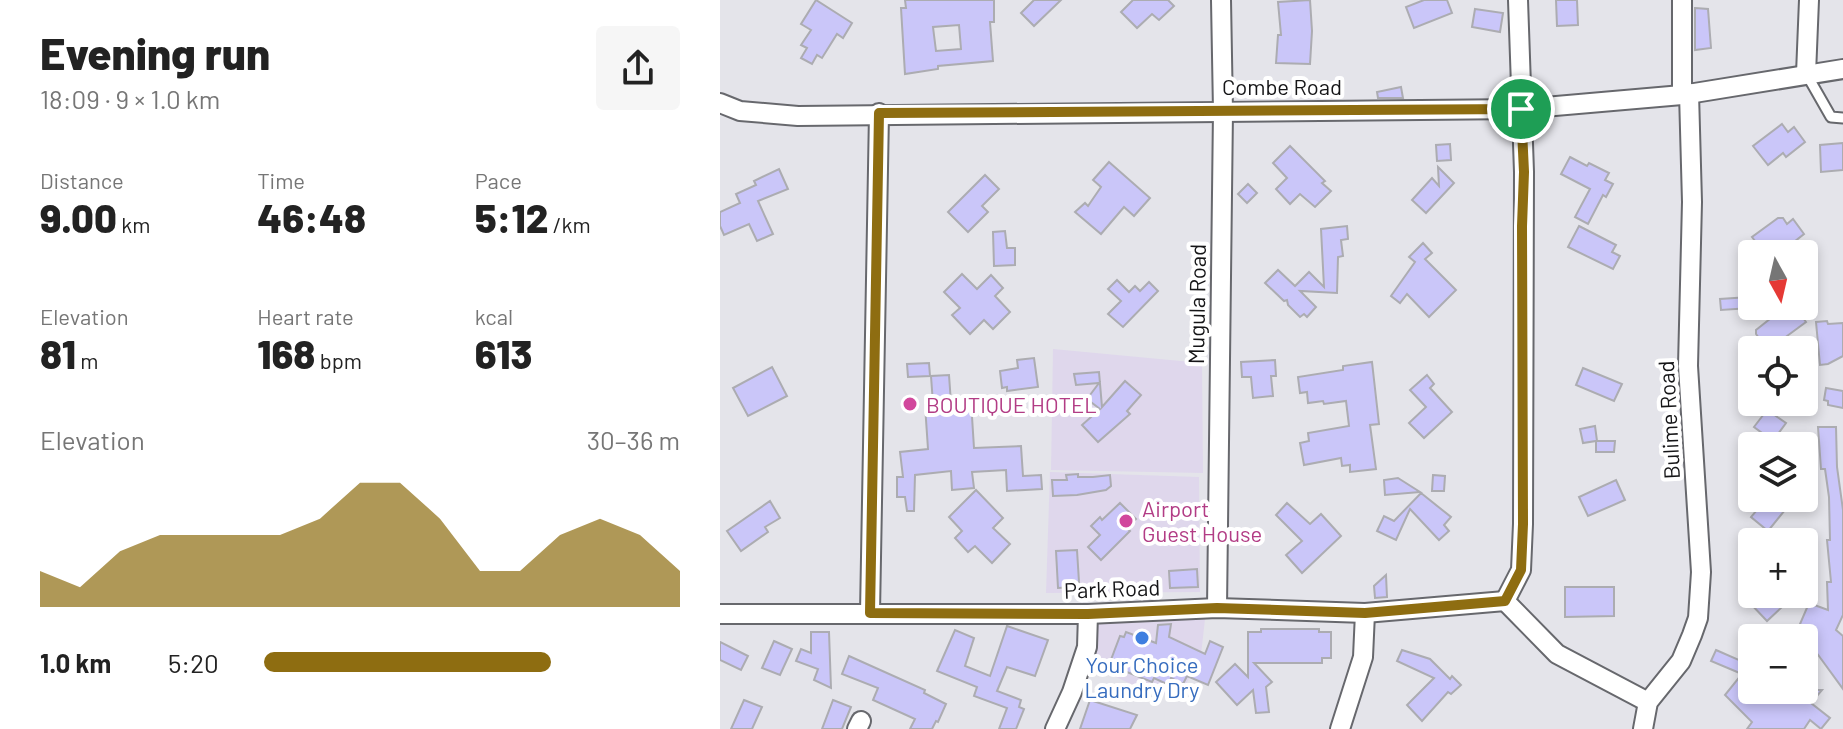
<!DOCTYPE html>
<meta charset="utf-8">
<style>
:root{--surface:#fff;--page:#f6f6f6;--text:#222;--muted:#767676;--accent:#8e6d11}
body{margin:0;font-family:Barlow,sans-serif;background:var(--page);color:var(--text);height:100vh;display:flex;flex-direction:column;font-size:30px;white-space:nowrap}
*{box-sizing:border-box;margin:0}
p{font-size:26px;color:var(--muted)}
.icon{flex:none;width:44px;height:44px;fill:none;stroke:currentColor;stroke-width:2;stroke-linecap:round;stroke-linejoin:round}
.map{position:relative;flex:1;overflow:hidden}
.details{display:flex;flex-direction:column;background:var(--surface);width:720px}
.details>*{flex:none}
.needle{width:52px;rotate:172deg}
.tools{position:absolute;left:1018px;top:240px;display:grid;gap:16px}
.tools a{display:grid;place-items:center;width:80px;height:80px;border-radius:8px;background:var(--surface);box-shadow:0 4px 12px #0003;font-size:40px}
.pin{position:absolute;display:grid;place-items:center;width:68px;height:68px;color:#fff;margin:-34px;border:4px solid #fff;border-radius:50%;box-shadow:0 2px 8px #0007}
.round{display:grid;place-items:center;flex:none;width:84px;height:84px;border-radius:8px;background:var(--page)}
.summary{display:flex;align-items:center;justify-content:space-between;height:136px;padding:0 40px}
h1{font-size:44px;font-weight:800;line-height:60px}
.figures{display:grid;grid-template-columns:repeat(3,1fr);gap:12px;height:136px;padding:8px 40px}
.figures div{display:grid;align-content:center}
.figures b{font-size:40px;font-weight:800}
.figures small{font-size:22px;font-weight:400}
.figures p{font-size:22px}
.chart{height:224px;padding:16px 40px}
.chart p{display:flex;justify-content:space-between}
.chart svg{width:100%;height:144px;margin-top:8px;fill:var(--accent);opacity:.7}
ul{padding:0 40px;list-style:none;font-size:26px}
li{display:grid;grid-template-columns:128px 96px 1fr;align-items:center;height:60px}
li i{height:20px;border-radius:10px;background:var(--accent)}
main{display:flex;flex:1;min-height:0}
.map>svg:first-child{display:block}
</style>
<main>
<section class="details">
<div class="summary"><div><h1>Evening run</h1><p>18:09 · 9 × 1.0 km</p></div><a class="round"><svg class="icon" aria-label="share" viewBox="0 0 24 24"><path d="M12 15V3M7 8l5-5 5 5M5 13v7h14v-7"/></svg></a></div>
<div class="figures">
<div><p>Distance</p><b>9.00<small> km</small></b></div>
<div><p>Time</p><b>46:48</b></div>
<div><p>Pace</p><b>5:12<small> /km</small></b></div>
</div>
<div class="figures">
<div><p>Elevation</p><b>81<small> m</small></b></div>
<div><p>Heart rate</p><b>168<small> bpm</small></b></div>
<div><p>kcal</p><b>613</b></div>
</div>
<div class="chart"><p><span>Elevation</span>30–36 m</p>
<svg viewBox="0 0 160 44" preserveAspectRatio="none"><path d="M0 44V33L10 38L20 27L30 22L40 22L50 22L60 22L70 17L80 6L90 6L100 17L110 33L120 33L130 22L140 17L150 22L160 33V44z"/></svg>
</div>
<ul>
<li><b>1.0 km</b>5:20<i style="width:69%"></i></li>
</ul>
</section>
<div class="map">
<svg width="1123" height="729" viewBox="0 0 1123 729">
<rect width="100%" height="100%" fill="#e4e4ea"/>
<g fill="#dfd7ec">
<path d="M333 349 482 363 483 473 331 470Z"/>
<path d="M330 472 479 477 480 592 326 593Z"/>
<path d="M485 619 481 655 463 690 453 686 440 698 369 664 379 622Z"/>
</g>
<g fill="#cac6f9" stroke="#acacb1" stroke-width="2" fill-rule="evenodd">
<path d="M96 0 132 23 123 38 117 34 102 58 97 55 92 64 81 58 87 48 81 45 91 30 81 24Z"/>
<path d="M185 0H274V22H270L273 61 218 66V69L185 74 181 8H186ZM239 25 241 49 216 51 213 27Z"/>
<path d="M314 0H341L314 26 301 13Z"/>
<path d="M413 0H448L454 6 439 20 432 14 417 28 401 12Z"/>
<path d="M590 0 592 31 590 64 556 63 558 35H561L558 2Z"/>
<path d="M704 0H727L732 13 694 28 686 7Z"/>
<path d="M836 0H857L858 25 837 26Z"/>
<path d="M975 8 988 9 991 48 975 50Z"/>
<path d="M755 9 783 13 780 32 752 27Z"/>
<path d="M681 87 683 98H658L657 92Z"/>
<path d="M1062 124 1068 132 1074 127 1085 142 1066 157 1063 153 1048 165 1033 146Z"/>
<path d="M1123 143V170L1101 172 1100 145Z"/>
<path d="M730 144 731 160 717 161 716 145Z"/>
<path d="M570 146 605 181 602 183 611 191 595 207 580 194 570 204 556 189 567 178 553 163Z"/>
<path d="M850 157 867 166 869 163 889 173 885 180 893 184 886 197 883 195 868 224 855 217 870 189 841 174Z"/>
<path d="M389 162 430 198 414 216 404 207 381 234 355 212 365 203 368 206 381 187 373 180Z"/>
<path d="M718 167 734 183 706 213 692 200 712 178 719 186Z"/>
<path d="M59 169 68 189 38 201 53 234 37 241 29 224 4 235 0 226V212L20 203 16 194 36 185 34 181Z"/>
<path d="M265 175 279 189 262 206 268 212 248 232 228 212Z"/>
<path d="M528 184 537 193 527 203 518 194Z"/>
<path d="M1058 218H1063L1067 224 1073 219 1084 234 1065 249 1062 245 1050 254H1045L1032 237Z"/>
<path d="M627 226 628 239 621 240 623 256 618 257 617 293 580 291 596 307 587 317 584 314 580 317 568 305 567 300 564 301 545 283 558 270 575 286 589 272 604 287 601 229Z"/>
<path d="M859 226 896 245 892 252 900 256 893 269 848 247Z"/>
<path d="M285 231 287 248H295V265L274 266 273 232Z"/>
<path d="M703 243 712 253 705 259 736 290 709 317 687 294 680 303 671 296 695 262 689 257Z"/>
<path d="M242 274 257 289 271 275 283 288 275 296 290 312 273 329 264 320 250 334 232 315 240 308 224 292Z"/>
<path d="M397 280 409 292 415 286 420 291 429 282 438 291 403 327 388 314 401 301 388 289Z"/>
<path d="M1029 297 1030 308 1001 310 1000 299Z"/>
<path d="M1077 310 1086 322 1048 350 1036 334V330L1060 311H1064L1069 317Z"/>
<path d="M1107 321 1108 324 1123 323V356L1108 364 1100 365 1096 322Z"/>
<path d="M314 358 318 387 287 391V387L282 388 280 371 298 368 297 360Z"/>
<path d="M555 360 556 376H551L553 396 533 398 531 377H522L521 362Z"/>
<path d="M652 362 659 424 650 425 656 469 630 472V465L622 466 621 458 584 465 580 443 589 441 588 433 629 426 626 401 604 404 603 401 588 403 587 392 580 393 578 377 623 370V366Z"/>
<path d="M209 363 210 376 188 377 187 364Z"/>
<path d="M52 367 67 396 28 416 13 388Z"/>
<path d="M863 368 902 384 894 401 856 385Z"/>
<path d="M379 372 382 407 405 381 421 395 407 411 410 414 378 442 362 425 380 409 367 399 379 383 356 385 354 374Z"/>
<path d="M229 375 231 403 251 401 254 448 301 446 303 476 321 475 322 489 287 491 286 470 252 472 254 488 232 490 231 471 195 475 194 511H187L185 497H177V477H183L180 452 208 449 205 405 213 404 211 376Z"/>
<path d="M707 375 714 384 710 388 732 412 704 438 689 423 706 407 690 390Z"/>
<path d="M1106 388 1123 391V408L1108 405V401L1104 400Z"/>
<path d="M1047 410 1066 423 1053 441 1034 427Z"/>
<path d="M875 426 877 441H895L894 452H876V441L863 443 860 429Z"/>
<path d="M1098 427H1116L1117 467 1123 510V615L1116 630 1123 636V689L1096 652 1084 647V638H1074L1089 603 1108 610 1107 582H1111L1107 540H1110L1109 497 1105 469H1101Z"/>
<path d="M358 474V477H373L390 475 391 486 386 490 357 495 333 496 332 480H347L346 475Z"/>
<path d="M713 475 725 476 724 491H712Z"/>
<path d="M678 478 700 492 665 495 664 480Z"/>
<path d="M896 480 905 500 868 516 859 497Z"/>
<path d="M256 490 283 518 273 528 290 544 272 563 255 546 248 552 235 538 242 531 229 517Z"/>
<path d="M701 493 731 517 724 525 729 531 719 540 690 509 676 540 657 531 664 516 674 521Z"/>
<path d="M1047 498H1060L1069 505 1048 531 1031 517Z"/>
<path d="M50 501 60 518 45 527 48 532 21 551 7 531Z"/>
<path d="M400 503 416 519 407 528 410 531 381 560 368 547 380 535 371 526 380 517 382 520Z"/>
<path d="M567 503 590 524 601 514 621 536 582 573 566 555 582 541 556 515Z"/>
<path d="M357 550 359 582 354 587 338 588 336 551Z"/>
<path d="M477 569 478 587 450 588 449 571Z"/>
<path d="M666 575 667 597 655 598 654 586Z"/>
<path d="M845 587H894V616L845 617Z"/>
<path d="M1038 594H1076L1047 621 1029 602Z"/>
<path d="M451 624 449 637 485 654 490 641 503 647 488 685 467 676 463 684 451 678 449 685 434 678 432 682 389 665 400 636 404 637 406 632 436 643 438 625Z"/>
<path d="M287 626 328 640 315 676 287 667 277 691 301 700 299 707 304 709 296 729H279L287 708 254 696 257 687 217 671 235 630 254 638 245 666 270 676Z"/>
<path d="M541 629H599V632H611V658H602V663H534L552 682 546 687 549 712 536 713 533 690 517 705 496 682 515 664 528 677V632H541Z"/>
<path d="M91 632H109L111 688 94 680 98 669 76 661 81 649 91 653Z"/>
<path d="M54 641 72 649 60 675 42 668Z"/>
<path d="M0 642 28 656 21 670 0 660Z"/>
<path d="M682 650 710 659 730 679 732 676 741 685 731 694 728 692 702 721 687 705 714 678 677 661Z"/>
<path d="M996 650 1019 660 1027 668 1032 662V690H1102L1091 703 1110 718 1101 729 1090 720 1084 729H1027L1032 722 1005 695 1022 674 991 661Z"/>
<path d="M129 656 205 690 204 693 226 704 218 722 216 721 212 729H190L195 719 153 700 158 688 122 674Z"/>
<path d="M24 700 42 707 32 729H11Z"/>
<path d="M113 700 131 707 122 729H102Z"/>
<path d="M370 700 417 715 410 729H360Z"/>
</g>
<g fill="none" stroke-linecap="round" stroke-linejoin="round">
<g stroke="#67686d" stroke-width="13">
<path id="service" d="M1087 75 1111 117 1123 118"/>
</g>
<g stroke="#67686d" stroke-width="22">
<g id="minor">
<path d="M962 0V95"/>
<path d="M1086 74 1089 0"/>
<path d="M0 103 20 111 78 116 801 109 962 95 1123 69"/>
<path d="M785 601 801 570 803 524 804 172 798 0"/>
<path d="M785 601 837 654 928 702"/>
<path d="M497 608 503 111 501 0"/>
<path d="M150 613 159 113"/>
<path d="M0 614H368L497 608 645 613 785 601"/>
<path d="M137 729 141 721"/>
<path d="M335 729 352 692 367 647 368 614"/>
<path d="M620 729 643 657 645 613"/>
<path d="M923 729 928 702 961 661 972 635 978 618 981 572 968 366 972 202 969 93"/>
</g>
</g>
<use href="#service" stroke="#fff" stroke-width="9"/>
<use href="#minor" stroke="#fff" stroke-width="18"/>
</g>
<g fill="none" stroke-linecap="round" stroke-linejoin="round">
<g stroke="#fff" stroke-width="16">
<path id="route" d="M801 109 804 172 802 226 803 524 801 570 785 601 645 613 497 608 368 614 150 613 159 113Z"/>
</g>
<use href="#route" stroke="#8e6d11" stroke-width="10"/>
</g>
<g fill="#d1479c" stroke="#fff" stroke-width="3">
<circle cx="190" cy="404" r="8"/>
<circle cx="406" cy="521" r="8"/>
</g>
<circle fill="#3f7fe0" stroke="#fff" stroke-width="3" cx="422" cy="638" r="8"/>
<g text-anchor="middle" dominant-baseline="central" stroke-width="8" stroke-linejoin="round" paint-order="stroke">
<g font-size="22" fill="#151517" stroke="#fff">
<text x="562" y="86">Combe Road</text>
<text transform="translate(476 304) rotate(-89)">Mugula Road</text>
<text transform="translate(948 420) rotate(-93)">Bulime Road</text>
<text transform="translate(392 588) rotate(-2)">Park Road</text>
</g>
<g font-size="22" fill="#b23c85" stroke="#fff" text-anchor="start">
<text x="206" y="404">BOUTIQUE HOTEL</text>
<text x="422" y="508">Airport<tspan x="422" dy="25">Guest House</tspan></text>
</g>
<g font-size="22" fill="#366cbe" stroke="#fff">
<text x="422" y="664">Your Choice<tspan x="422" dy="25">Laundry Dry</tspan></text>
</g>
</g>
</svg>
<div class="tools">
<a><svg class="needle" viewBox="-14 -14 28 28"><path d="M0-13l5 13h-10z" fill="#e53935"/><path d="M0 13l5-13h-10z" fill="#767676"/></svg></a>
<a><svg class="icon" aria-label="locate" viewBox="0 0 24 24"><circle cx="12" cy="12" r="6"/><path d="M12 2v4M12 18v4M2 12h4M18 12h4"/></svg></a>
<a><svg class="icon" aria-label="layers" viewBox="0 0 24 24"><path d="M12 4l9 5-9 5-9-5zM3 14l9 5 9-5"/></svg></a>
<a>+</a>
<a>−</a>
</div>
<div class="pin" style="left:801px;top:109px;background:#1e9e55"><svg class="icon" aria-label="arrive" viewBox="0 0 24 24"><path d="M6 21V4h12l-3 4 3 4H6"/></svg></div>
</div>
</main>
